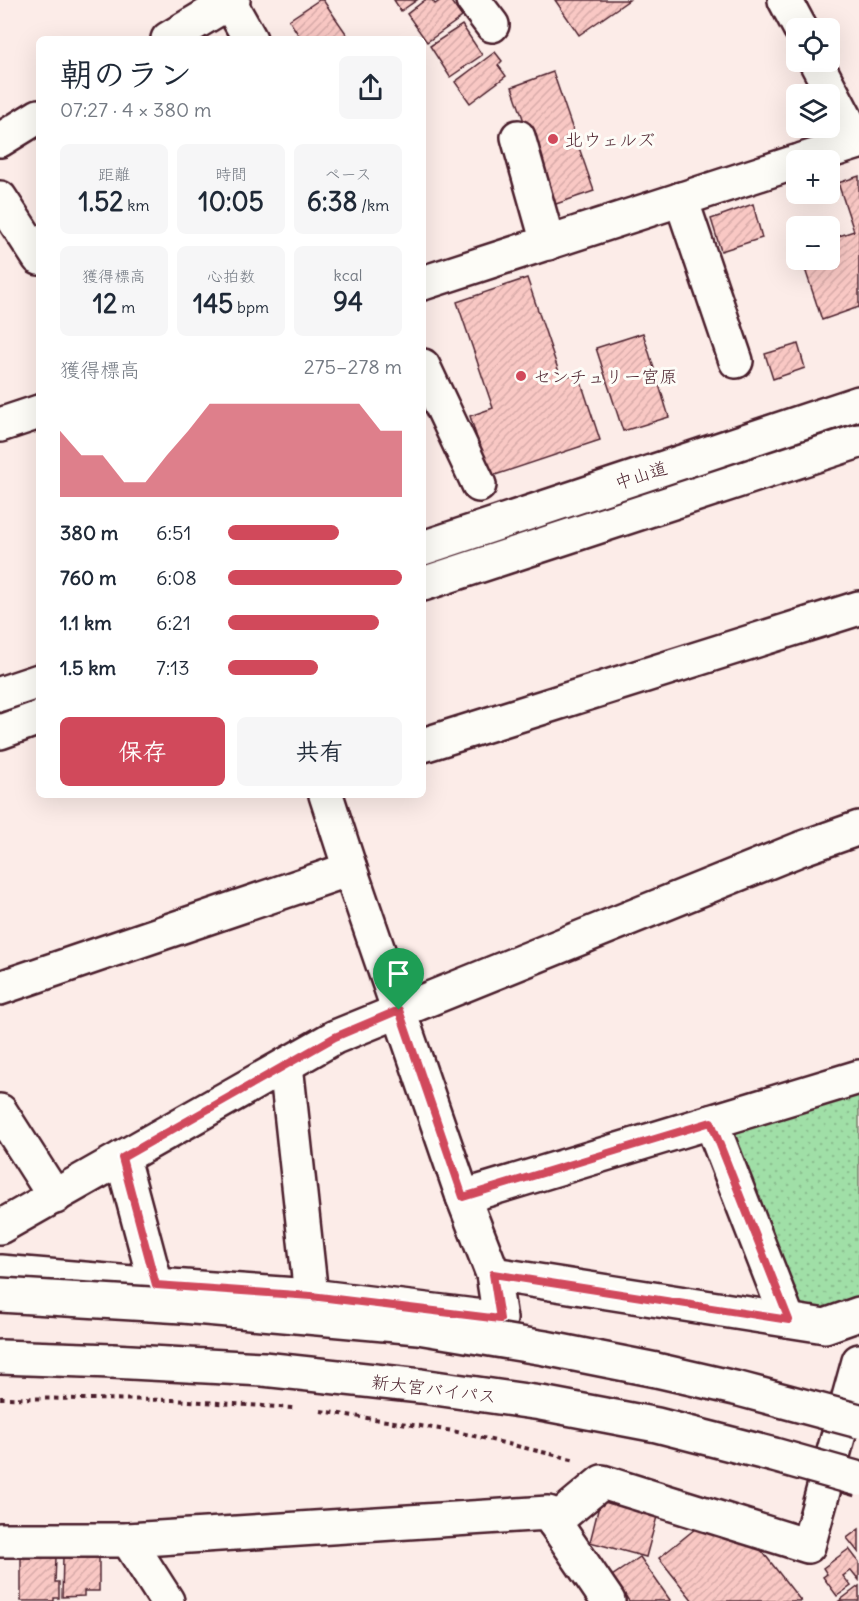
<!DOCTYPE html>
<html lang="ja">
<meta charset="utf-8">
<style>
:root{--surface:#fff;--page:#f6f6f7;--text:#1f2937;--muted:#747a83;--accent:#d1495b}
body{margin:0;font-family:Delius,"Klee One",sans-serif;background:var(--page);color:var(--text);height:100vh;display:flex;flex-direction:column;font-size:22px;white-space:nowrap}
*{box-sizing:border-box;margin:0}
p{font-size:20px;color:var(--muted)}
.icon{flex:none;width:33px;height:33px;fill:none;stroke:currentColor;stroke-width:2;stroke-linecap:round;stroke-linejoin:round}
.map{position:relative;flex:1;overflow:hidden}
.side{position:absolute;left:36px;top:36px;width:390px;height:762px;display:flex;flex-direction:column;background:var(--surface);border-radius:9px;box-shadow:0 6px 24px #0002}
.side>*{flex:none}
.buttons{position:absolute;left:786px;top:18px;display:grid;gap:12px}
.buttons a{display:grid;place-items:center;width:54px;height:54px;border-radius:9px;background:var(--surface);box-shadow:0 6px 24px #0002;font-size:30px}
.pin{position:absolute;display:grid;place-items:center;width:51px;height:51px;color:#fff;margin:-62px -26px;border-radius:50% 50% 50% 0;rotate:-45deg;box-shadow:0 0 6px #0007}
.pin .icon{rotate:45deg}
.round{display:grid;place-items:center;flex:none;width:63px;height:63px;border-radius:9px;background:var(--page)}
.summary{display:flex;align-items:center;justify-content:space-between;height:102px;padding:0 24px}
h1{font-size:33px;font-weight:700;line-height:45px}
.metrics{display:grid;grid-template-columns:repeat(3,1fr);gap:9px;height:102px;padding:6px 24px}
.metrics div{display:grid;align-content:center;border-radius:9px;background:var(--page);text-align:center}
.metrics b{font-size:26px;font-weight:700}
.metrics small{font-size:16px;font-weight:400}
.metrics p{font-size:16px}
.chart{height:168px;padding:12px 24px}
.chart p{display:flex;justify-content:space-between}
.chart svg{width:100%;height:108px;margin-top:6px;fill:var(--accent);opacity:.7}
.cta{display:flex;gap:12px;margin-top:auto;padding:12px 24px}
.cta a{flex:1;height:69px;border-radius:9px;background:var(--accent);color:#fff;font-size:24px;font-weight:700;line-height:69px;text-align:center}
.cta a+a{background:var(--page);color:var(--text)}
ul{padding:0 24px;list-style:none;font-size:20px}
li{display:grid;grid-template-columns:96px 72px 1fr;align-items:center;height:45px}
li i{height:15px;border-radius:8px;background:var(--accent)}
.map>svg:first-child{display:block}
</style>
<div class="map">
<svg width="859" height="1601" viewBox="0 0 859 1601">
<defs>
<pattern id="grass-dots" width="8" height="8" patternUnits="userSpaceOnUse" patternTransform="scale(1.5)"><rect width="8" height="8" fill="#a0dfa7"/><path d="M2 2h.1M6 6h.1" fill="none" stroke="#8bbf90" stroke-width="1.8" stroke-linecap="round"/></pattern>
<pattern id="building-hatch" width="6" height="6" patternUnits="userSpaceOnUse" patternTransform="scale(1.5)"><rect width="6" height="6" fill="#f9c8c4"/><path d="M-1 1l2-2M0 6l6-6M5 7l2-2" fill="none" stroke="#d7aba9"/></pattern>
</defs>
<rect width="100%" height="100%" fill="#fcece8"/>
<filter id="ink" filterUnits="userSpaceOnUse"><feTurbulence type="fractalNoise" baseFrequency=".0167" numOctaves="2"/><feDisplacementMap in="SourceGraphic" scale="12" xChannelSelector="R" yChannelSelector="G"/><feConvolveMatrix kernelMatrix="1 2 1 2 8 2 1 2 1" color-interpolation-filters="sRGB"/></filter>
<g filter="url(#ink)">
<path fill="url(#grass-dots)" stroke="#757f69" stroke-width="1.5" d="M859 1090V1298L825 1310 802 1307 790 1297 733 1137 742 1126Z"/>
<g fill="url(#building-hatch)" stroke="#4a1f2b" stroke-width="1.5">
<path d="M319 0H323L350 39H301L289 20Z"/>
<path d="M394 0H417L401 11Z"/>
<path d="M425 0H432L435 4 441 0H450L462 17 427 42 407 14Z"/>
<path d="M555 0H629L579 35Z"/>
<path d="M462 25 482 55 450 77 430 46Z"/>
<path d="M495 52 502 61 498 65 506 76 470 103 455 82Z"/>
<path d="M553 72 594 191 553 205 512 87Z"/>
<path d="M859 176V307L822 320 802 260H830V239L854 231 838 183Z"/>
<path d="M753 204 762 238 721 251 711 219Z"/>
<path d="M527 278 561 378 578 373 600 440 489 477 470 416 493 408 457 302Z"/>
<path d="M643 333 669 417 623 431 596 348Z"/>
<path d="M798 344 805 368 773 379 765 354Z"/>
<path d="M601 1498 658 1513 646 1557 590 1542Z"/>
<path d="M695 1529 758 1546 801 1601H693L659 1558Z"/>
<path d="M859 1529V1553L847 1538Z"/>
<path d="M849 1549 859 1562V1580L851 1570 843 1576 851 1586 837 1596 823 1577 827 1574 823 1568Z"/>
<path d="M63 1556 99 1557V1591H84V1596L62 1597Z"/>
<path d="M21 1557H56L55 1582H59V1598H54V1601H21Z"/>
<path d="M640 1557 670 1600 669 1601H629L612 1576Z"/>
<path d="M859 1586V1601H839Z"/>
</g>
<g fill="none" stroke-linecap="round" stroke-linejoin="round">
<g stroke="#4a1f2b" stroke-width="38">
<g id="minor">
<path d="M228 0 250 39"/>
<path d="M473 0 492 25"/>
<path d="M785 0 800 28"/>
<path d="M168 39 233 0"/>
<path d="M816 62 858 142"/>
<path d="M518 137 548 243"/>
<path d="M0 140 39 116"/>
<path d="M802 160 859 142"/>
<path d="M0 198 39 258"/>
<path d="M681 199 736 361"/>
<path d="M423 283 796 162"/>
<path d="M423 366 479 485"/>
<path d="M0 425 39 412"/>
<path d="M423 745 859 608"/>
<path d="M326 795 350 869 463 1197 493 1274 825 1326 859 1314"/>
<path d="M0 988 350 869"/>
<path d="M286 1065 311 1296"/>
<path d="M0 1111 55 1197"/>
<path d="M711 1122 788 1320"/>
<path d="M122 1158 156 1285"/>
<path d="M463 1197 859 1077"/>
<path d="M0 1227 335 1037 800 849 859 828"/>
<path d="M0 1272 156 1285 311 1296 500 1319 493 1274"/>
<path d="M554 1522 602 1482 808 1546 859 1361"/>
<path d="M0 1540H128L548 1513 608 1601"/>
<path d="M128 1540 167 1601"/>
</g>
</g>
<g stroke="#4a1f2b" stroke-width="38">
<g id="highway">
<path d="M423 548 859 403"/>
<path d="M423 584 859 441"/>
<path d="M0 694 39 681"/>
<path d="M0 732 39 718"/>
<path d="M0 1357 112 1361"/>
</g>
</g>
<g stroke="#4a1f2b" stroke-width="4" stroke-dasharray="4.5 4.5" stroke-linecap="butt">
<path d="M0 1398 173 1400 293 1408"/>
<path d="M321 1411 453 1431 576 1460"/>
</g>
<use href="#minor" stroke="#fdfcf7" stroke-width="33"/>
<use href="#highway" stroke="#fdfcf7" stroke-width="33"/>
<g stroke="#4a1f2b" stroke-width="38" stroke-linecap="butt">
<g id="highway-bridge">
<path d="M0 1295 183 1306 418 1327 545 1348 656 1370 739 1389 859 1421"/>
<path d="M112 1361 263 1369 421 1386 541 1403 657 1425 774 1455 859 1479"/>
</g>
</g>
<use href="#highway-bridge" stroke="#fdfcf7" stroke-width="33"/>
</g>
</g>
<g fill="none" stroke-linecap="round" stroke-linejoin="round" filter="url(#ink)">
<g stroke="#fff" stroke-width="12">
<path id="route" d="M399 1010 463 1197 711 1122 789 1320 493 1274 500 1319 311 1296 156 1285 122 1158 335 1037Z"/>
</g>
<use href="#route" stroke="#d1495b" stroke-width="8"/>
</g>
<g fill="#d1495b" stroke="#fdfcf7" stroke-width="2">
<circle cx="553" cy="139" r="6"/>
<circle cx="521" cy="376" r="6"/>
</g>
<g text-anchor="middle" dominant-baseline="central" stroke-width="6" stroke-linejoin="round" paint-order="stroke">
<g font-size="18" fill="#4a1f2b" stroke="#fdfcf7" text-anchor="start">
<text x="565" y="139">北ウェルズ</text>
<text x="533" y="376">センチュリー宮原</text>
</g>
<g font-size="18" fill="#4a1f2b" stroke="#fdfcf7">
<text transform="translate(641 475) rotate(-18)">中山道</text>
<text transform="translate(434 1389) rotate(7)">新大宮バイパス</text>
</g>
</g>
</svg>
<div class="buttons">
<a><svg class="icon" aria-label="locate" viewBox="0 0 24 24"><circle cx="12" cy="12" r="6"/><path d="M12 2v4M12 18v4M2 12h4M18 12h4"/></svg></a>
<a><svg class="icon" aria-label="layers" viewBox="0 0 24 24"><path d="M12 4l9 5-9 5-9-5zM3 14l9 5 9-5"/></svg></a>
<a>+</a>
<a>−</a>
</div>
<div class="pin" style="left:399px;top:1010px;background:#1e9e55"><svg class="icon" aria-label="arrive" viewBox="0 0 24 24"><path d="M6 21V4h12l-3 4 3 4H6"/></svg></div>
<section class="side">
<div class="summary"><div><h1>朝のラン</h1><p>07:27 · 4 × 380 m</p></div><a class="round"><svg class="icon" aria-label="share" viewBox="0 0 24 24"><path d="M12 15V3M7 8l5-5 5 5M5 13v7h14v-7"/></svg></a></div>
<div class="metrics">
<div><p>距離</p><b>1.52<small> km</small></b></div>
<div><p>時間</p><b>10:05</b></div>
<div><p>ペース</p><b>6:38<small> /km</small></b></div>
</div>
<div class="metrics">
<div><p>獲得標高</p><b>12<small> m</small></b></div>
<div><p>心拍数</p><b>145<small> bpm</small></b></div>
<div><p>kcal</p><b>94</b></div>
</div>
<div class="chart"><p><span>獲得標高</span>275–278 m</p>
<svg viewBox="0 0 160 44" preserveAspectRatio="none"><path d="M0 44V17L10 27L20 27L30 38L40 38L50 27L60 17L70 6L80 6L90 6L100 6L110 6L120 6L130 6L140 6L150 17L160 17V44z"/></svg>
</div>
<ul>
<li><b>380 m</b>6:51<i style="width:64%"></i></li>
<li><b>760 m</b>6:08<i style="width:100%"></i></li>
<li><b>1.1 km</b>6:21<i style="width:87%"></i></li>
<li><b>1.5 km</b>7:13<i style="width:52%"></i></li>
</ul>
<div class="cta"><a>保存</a><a>共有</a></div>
</section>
</div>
